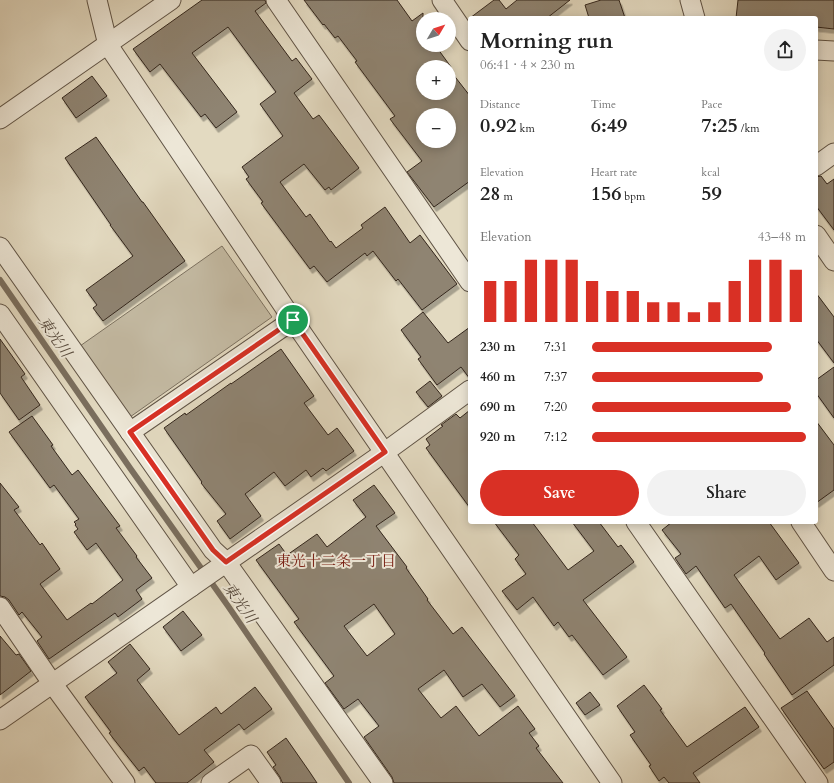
<!DOCTYPE html>
<meta charset="utf-8">
<style>
:root{--surface:#fff;--page:#f2f2f2;--text:#222;--muted:#767676;--accent:#d93025}
body{margin:0;font-family:Cardo,"Noto Serif JP",serif;background:var(--page);color:var(--text);height:100vh;display:flex;flex-direction:column;font-size:15px;white-space:nowrap}
*{box-sizing:border-box;margin:0}
p{font-size:13px;color:var(--muted)}
.icon{flex:none;width:22px;height:22px;fill:none;stroke:currentColor;stroke-width:2;stroke-linecap:round;stroke-linejoin:round}
.map{position:relative;flex:1;overflow:hidden}
.sheet{position:absolute;left:468px;top:16px;width:350px;height:508px;display:flex;flex-direction:column;background:var(--surface);border-radius:4px;box-shadow:0 2px 10px #0003}
.sheet>*{flex:none}
.needle{width:26px;rotate:51deg}
.fabs{position:absolute;left:416px;top:12px;display:grid;gap:8px}
.fabs a{display:grid;place-items:center;width:40px;height:40px;border-radius:50%;background:var(--surface);box-shadow:0 2px 10px #0003;font-size:20px}
.pin{position:absolute;display:grid;place-items:center;width:34px;height:34px;color:#fff;margin:-17px;border:2px solid #fff;border-radius:50%;box-shadow:0 1px 4px #0007}
.round{display:grid;place-items:center;flex:none;width:42px;height:42px;border-radius:21px;background:var(--page)}
.overview{display:flex;align-items:center;justify-content:space-between;height:68px;padding:0 12px}
h1{font-size:22px;font-weight:700;line-height:30px}
.stats{display:grid;grid-template-columns:repeat(3,1fr);gap:6px;height:68px;padding:4px 12px}
.stats div{display:grid;align-content:center}
.stats b{font-size:20px;font-weight:700}
.stats small{font-size:11px;font-weight:400}
.stats p{font-size:11px}
.chart{height:112px;padding:8px 12px}
.chart p{display:flex;justify-content:space-between}
.chart svg{width:100%;height:72px;margin-top:4px;stroke:var(--accent);stroke-width:6}
.action{display:flex;gap:8px;margin-top:auto;padding:8px 12px}
.action a{flex:1;height:46px;border-radius:24px;background:var(--accent);color:#fff;font-size:16px;font-weight:700;line-height:46px;text-align:center}
.action a+a{background:var(--page);color:var(--text)}
ul{padding:0 12px;list-style:none;font-size:13px}
li{display:grid;grid-template-columns:64px 48px 1fr;align-items:center;height:30px}
li i{height:10px;border-radius:5px;background:var(--accent)}
.map>svg:first-child{display:block}
</style>
<div class="map">
<svg width="834" height="783" viewBox="0 0 834 783">
<defs>
<filter id="shadow"><feDropShadow dx="2.5" dy="4.5" stdDeviation="0" flood-color="#0004"/></filter>
</defs>
<rect width="100%" height="100%" fill="#e3dac1"/>
<filter id="stains"><feTurbulence type="fractalNoise" baseFrequency=".005" numOctaves="4"/><feColorMatrix values="0 0 0 0 .2 0 0 0 0 .09 0 0 0 0 .02 0 0 0 .5 -.17"/></filter>
<radialGradient id="worn" r=".72"><stop offset=".6" stop-color="#630" stop-opacity="0"/><stop offset="1" stop-color="#630" stop-opacity=".3"/></radialGradient>
<path fill="#c5bca5" stroke="#7c7261" d="M222 246 272 317 130 417 80 346Z"/>
<g fill="none" stroke-linecap="round" stroke-linejoin="round">
<path stroke="#7a6e5e" stroke-width="6" d="M0 280 130 468 228 606 349 783"/>
</g>
<g fill="#8f8472" stroke="#34271d" fill-rule="evenodd" filter="url(#shadow)">
<path d="M202 0H265L266 3 255 11 292 61 296 58 312 79 294 93 313 119 319 115 359 168 331 190 329 187 325 190 304 164 280 182 306 217 310 214 330 242 331 241 336 248 363 228 361 225 385 207 410 243 420 235 457 284 422 310 398 279 396 281 373 251 367 256 365 253 327 282 314 266 310 269 261 203 263 202 246 179 249 177 242 167 283 136 260 104 276 92 228 27 192 53 237 112 216 128 205 114 201 117 160 64 150 72 133 49Z"/>
<path d="M304 0H397L412 21 423 13V45H435L451 67 449 69 470 96V181L434 207 407 172 422 161 390 119 395 116 355 62 357 61 338 36 335 38 324 24 323 25ZM423 67H449V93H423ZM423 115H449V141H423Z"/>
<path d="M494 0H499L506 9 517 0H570L547 18H470Z"/>
<path d="M601 0H619L625 18H589L585 5Z"/>
<path d="M738 0H834V29L816 27V18H736Z"/>
<path d="M92 76 107 96 76 118 62 98Z"/>
<path d="M96 137 142 202H143L185 261 103 321 93 308 97 305 86 290 133 256 110 225H111L65 158Z"/>
<path d="M821 176 827 184 834 179V230L816 206V177Z"/>
<path d="M816 293 834 317V363L816 339Z"/>
<path d="M423 312 448 343 470 327V379L461 367 437 385 418 359 421 357 401 330Z"/>
<path d="M0 339 25 374 21 377 40 405 19 420 0 393Z"/>
<path d="M281 349 314 396 304 403 328 435 337 428 354 451 326 471 323 468 311 477 306 470 285 486 274 472 245 494 261 516 230 539 217 521 226 514 201 483 202 482 164 428 185 413 186 415 231 383V384Z"/>
<path d="M834 367V418L816 393V380Z"/>
<path d="M430 381 442 396 428 407 416 392Z"/>
<path d="M470 410V508L426 448 430 445 426 439 443 426 441 425 456 414 460 418Z"/>
<path d="M32 416 53 445 51 446 72 475 78 470 120 526 116 528 137 556 136 557 152 578 136 590 142 599 118 617 115 613 108 618 49 659 37 641 42 637 22 612 19 615 9 600 5 597 0 596V483L19 507 14 510 40 545 42 543 60 569 40 584 67 620 91 603 92 604 123 580 96 543 87 550 74 532 78 529 75 525 76 524 74 522 79 519 54 485 50 488 9 432Z"/>
<path d="M816 421 834 445V490L816 503Z"/>
<path d="M374 485 395 513 376 526 407 567 406 568 428 599 427 600 453 634 462 627 515 696 500 707 482 684 463 697 444 670 418 689 441 718 456 706 479 736 518 706 535 729 529 733 539 746 536 748 563 783H394L392 777 364 737 379 726 358 699 344 709 325 683 334 676 294 622 299 619 256 560 279 544 287 555 317 534 327 547 366 517 353 500ZM374 604 395 634 367 656 344 626Z"/>
<path d="M494 522H532L568 570 594 551 572 522H599L618 547 621 545 634 562 583 600 627 657 603 675 572 635 569 637 558 622 554 626 533 597 517 610 502 591 526 574 515 559 519 555Z"/>
<path d="M672 522H769L799 563 776 580 759 556 734 575 780 639 809 618 827 642 834 637V665L792 695 764 654 765 653 731 604 725 608 696 566 686 574 675 558 681 554 662 530Z"/>
<path d="M183 611 202 635 181 651 163 627Z"/>
<path d="M0 636 16 655 19 654 31 671 0 695Z"/>
<path d="M130 644 150 669 137 680 179 735 216 707 221 714 255 687 272 709 244 730 239 724 204 750 214 762 187 783H156L144 767 139 771 109 733 111 732 85 697 117 673 108 662Z"/>
<path d="M644 685 662 709 660 710 687 747 745 707 759 727 693 773 700 783H669L664 777 659 781 649 766 651 765 630 735 635 732 617 706Z"/>
<path d="M807 691 834 729V762L824 769 781 708Z"/>
<path d="M590 692 600 705 585 715 576 703Z"/>
<path d="M286 738 309 771 317 783H283L282 782 280 777 273 767 276 765 267 752Z"/>
</g>
<g fill="none" stroke-linecap="round" stroke-linejoin="round">
<g stroke="#605446" stroke-width="21">
<g id="street">
<path d="M97 0 108 45 293 320 612 783"/>
<path d="M276 0 470 282"/>
<path d="M442 0 470 41"/>
<path d="M690 0 695 18"/>
<path d="M816 50 834 51"/>
<path d="M0 119 171 0"/>
<path d="M816 166 834 153"/>
<path d="M816 235 834 261"/>
<path d="M0 247 213 550 226 562 383 783"/>
<path d="M0 314 191 587"/>
<path d="M130 432 293 320"/>
<path d="M636 522 818 783"/>
<path d="M801 522 834 571"/>
<path d="M0 607 52 683 125 783"/>
<path d="M0 720 385 452 470 390"/>
<path d="M211 783 251 755 271 783"/>
</g>
</g>
<use href="#street" stroke="#ede7d7" stroke-width="19"/>
</g>
<g fill="none" stroke-linecap="round" stroke-linejoin="round">
<g stroke="#fff" stroke-width="8">
<path id="route" d="M293 320 385 452 226 562 213 550 130 432Z"/>
</g>
<use href="#route" stroke="#d93025" stroke-width="5"/>
</g>
<g text-anchor="middle" dominant-baseline="central" stroke-width="4" stroke-linejoin="round" paint-order="stroke">
<g font-size="15" font-style="italic" fill="#574a3d" stroke="#ede7d7">
<text transform="translate(55 337) rotate(55)">東光川</text>
<text transform="translate(240 603) rotate(55)">東光川</text>
</g>
<g font-size="15" fill="#7a1f14" stroke="#ede7d7">
<text x="336" y="561">東光十二条一丁目</text>
</g>
</g>
<rect width="100%" height="100%" filter="url(#stains)"/>
<rect width="100%" height="100%" fill="url(#worn)"/>
</svg>
<div class="fabs">
<a><svg class="needle" viewBox="-14 -14 28 28"><path d="M0-13l5 13h-10z" fill="#e53935"/><path d="M0 13l5-13h-10z" fill="#767676"/></svg></a>
<a>+</a>
<a>−</a>
</div>
<div class="pin" style="left:293px;top:320px;background:#1e9e55"><svg class="icon" aria-label="arrive" viewBox="0 0 24 24"><path d="M6 21V4h12l-3 4 3 4H6"/></svg></div>
<section class="sheet">
<div class="overview"><div><h1>Morning run</h1><p>06:41 · 4 × 230 m</p></div><a class="round"><svg class="icon" aria-label="share" viewBox="0 0 24 24"><path d="M12 15V3M7 8l5-5 5 5M5 13v7h14v-7"/></svg></a></div>
<div class="stats">
<div><p>Distance</p><b>0.92<small> km</small></b></div>
<div><p>Time</p><b>6:49</b></div>
<div><p>Pace</p><b>7:25<small> /km</small></b></div>
</div>
<div class="stats">
<div><p>Elevation</p><b>28<small> m</small></b></div>
<div><p>Heart rate</p><b>156<small> bpm</small></b></div>
<div><p>kcal</p><b>59</b></div>
</div>
<div class="chart"><p><span>Elevation</span>43–48 m</p>
<svg viewBox="0 0 160 44" preserveAspectRatio="none"><path d="M5 44V19M15 44V19M25 44V6M35 44V6M45 44V6M55 44V19M65 44V25M75 44V25M85 44V32M95 44V32M105 44V38M115 44V32M125 44V19M135 44V6M145 44V6M155 44V12"/></svg>
</div>
<ul>
<li><b>230 m</b>7:31<i style="width:84%"></i></li>
<li><b>460 m</b>7:37<i style="width:80%"></i></li>
<li><b>690 m</b>7:20<i style="width:93%"></i></li>
<li><b>920 m</b>7:12<i style="width:100%"></i></li>
</ul>
<div class="action"><a>Save</a><a>Share</a></div>
</section>
</div>
